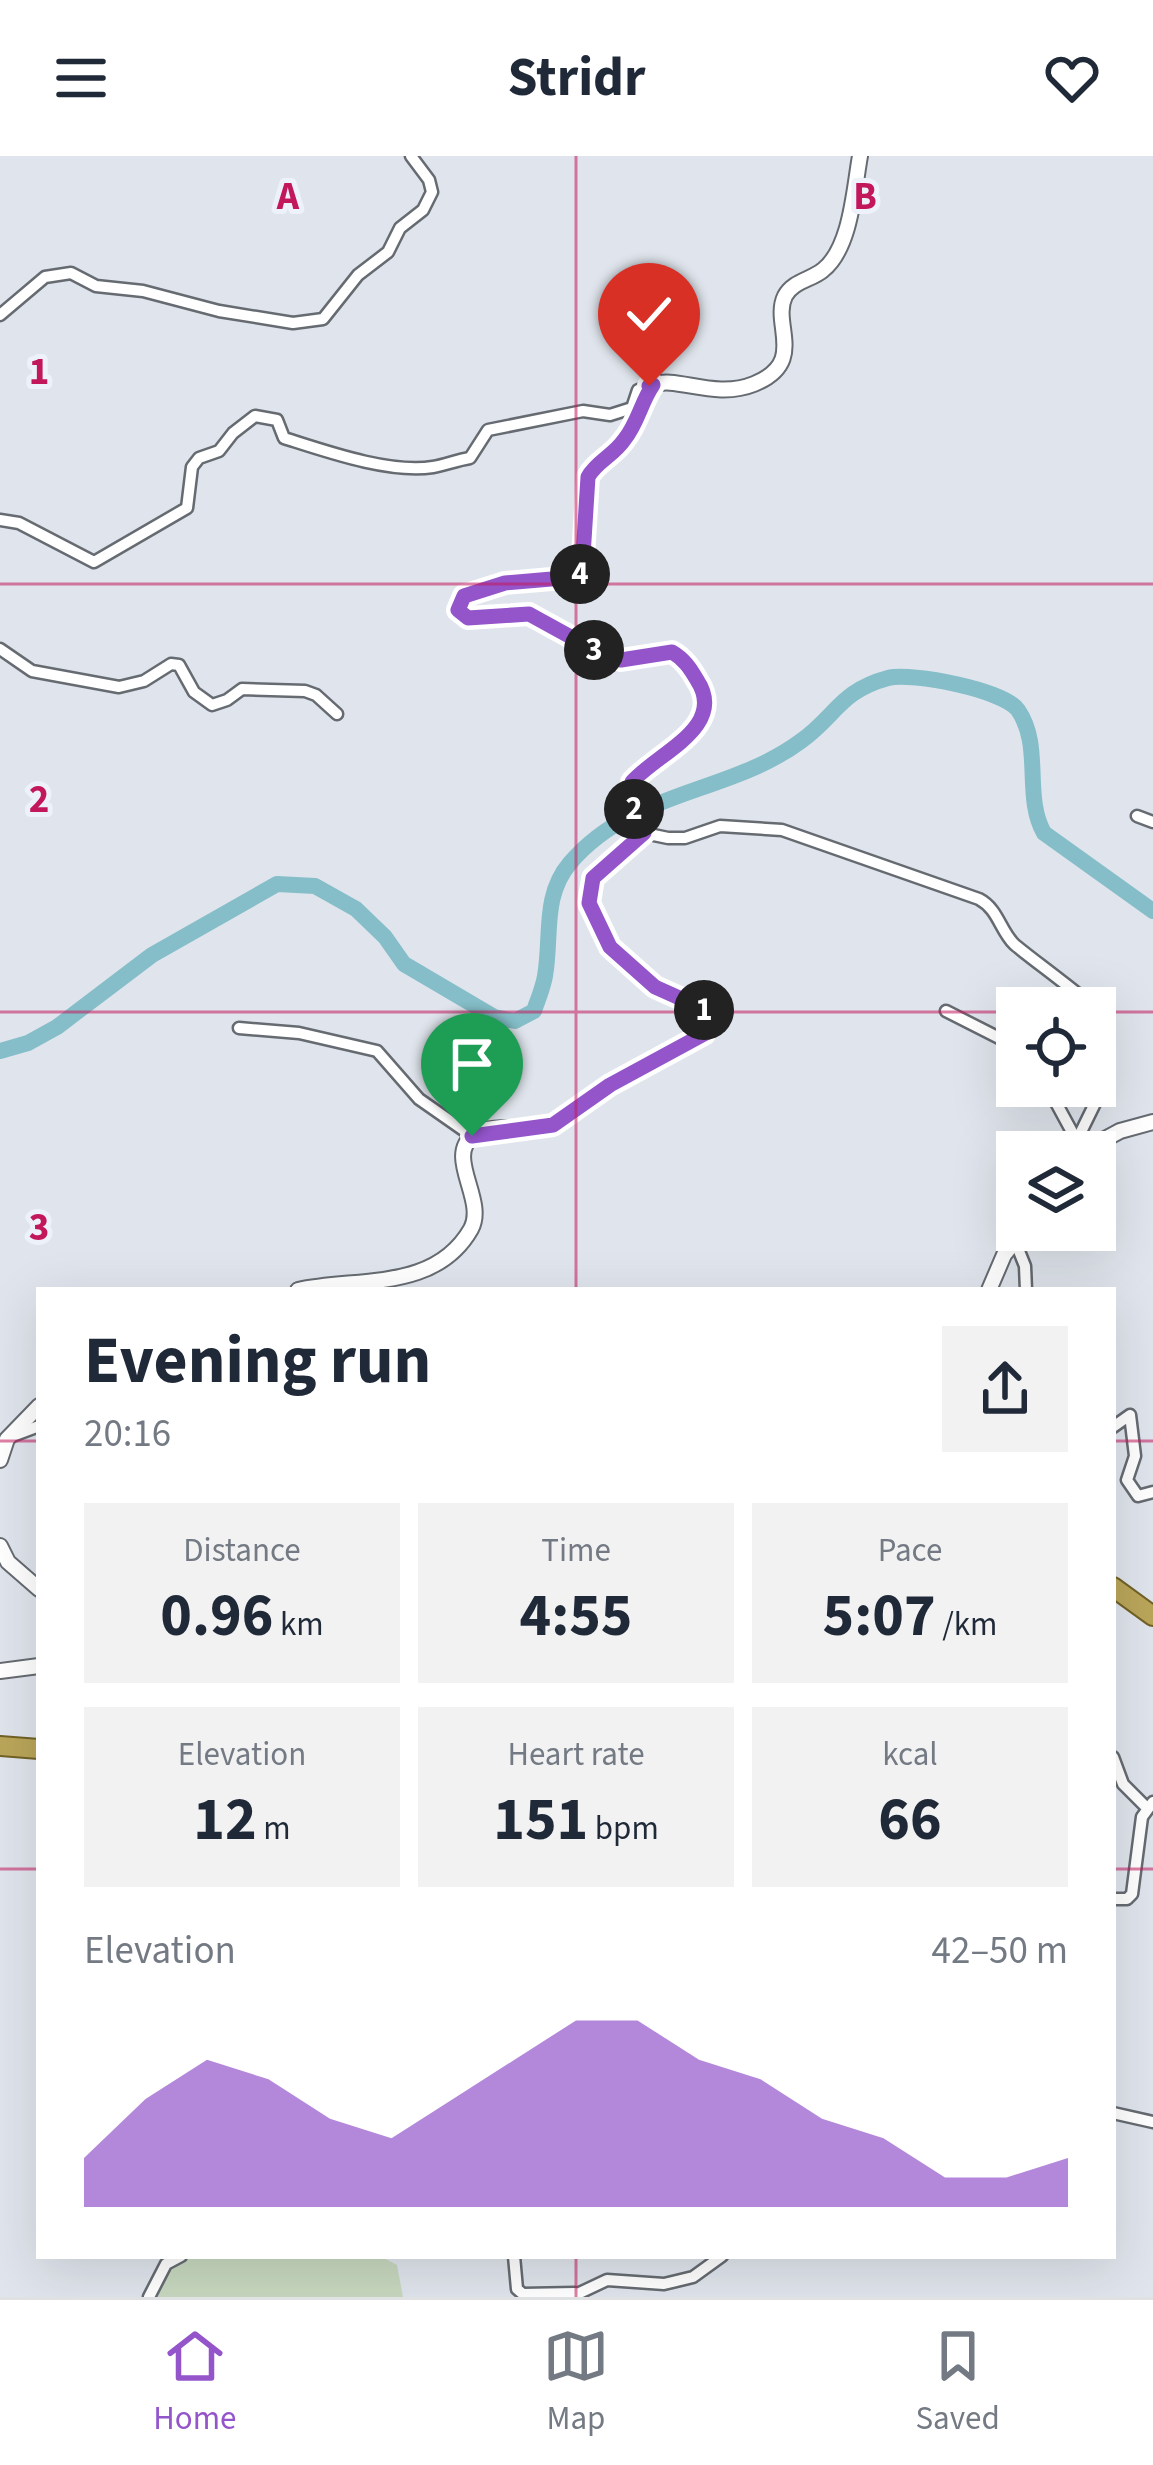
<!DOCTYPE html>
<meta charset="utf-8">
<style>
:root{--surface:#fff;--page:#f2f2f3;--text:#1f2937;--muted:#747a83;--line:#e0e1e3;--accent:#9455cb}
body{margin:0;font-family:"Source Sans 3",sans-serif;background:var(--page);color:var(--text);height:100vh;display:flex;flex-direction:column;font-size:45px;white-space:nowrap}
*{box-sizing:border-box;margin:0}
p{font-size:39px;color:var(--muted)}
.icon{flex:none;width:66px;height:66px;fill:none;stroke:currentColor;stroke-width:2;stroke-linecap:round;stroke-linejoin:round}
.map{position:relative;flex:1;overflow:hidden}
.panel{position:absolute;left:36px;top:1131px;width:1080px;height:972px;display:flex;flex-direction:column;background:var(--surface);border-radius:0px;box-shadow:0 12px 48px #0002}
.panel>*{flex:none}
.buttons{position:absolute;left:996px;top:831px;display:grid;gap:24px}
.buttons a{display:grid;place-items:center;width:120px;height:120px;border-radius:0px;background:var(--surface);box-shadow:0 12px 48px #0002;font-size:60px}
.pin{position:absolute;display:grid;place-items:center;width:102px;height:102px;color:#fff;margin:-123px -51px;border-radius:50% 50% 50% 0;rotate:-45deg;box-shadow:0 0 12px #0007}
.pin .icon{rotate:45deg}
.km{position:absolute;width:60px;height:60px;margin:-30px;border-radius:50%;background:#222;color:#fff;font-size:33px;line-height:60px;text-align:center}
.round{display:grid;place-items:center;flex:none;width:126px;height:126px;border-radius:0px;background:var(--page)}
.summary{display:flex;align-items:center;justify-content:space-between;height:204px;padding:0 48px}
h1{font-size:66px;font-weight:700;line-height:90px}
.figures{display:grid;grid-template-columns:repeat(3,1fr);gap:18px;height:204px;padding:12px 48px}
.figures div{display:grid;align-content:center;border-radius:0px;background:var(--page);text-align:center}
.figures b{font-size:60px;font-weight:700}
.figures small{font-size:33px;font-weight:400}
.figures p{font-size:33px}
.chart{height:336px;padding:24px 48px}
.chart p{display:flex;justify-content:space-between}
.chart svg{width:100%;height:216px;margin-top:12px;fill:var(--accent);opacity:.7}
header{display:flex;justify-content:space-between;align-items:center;height:156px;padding:0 48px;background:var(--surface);font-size:54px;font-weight:700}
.menu{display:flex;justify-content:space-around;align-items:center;height:168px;border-top:3px solid var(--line);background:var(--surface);font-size:33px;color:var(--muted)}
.menu a{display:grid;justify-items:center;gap:6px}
.menu .on{color:var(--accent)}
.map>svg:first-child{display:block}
</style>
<header><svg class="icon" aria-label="menu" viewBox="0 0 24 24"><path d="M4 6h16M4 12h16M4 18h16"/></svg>Stridr<svg class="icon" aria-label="heart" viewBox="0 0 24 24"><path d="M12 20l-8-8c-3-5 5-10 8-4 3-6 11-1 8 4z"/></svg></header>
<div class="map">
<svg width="1153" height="2141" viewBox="0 0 1153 2141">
<rect width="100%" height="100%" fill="#e0e5ed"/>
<path fill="#c7d8bf" d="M181 2100H380L397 2109 403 2141H149L157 2125Z"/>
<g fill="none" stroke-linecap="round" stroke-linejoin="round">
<path stroke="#85bec8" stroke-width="16" d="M0 895 28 887 57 871 152 799 277 728 315 730 356 753 385 781 404 808 494 861 515 865 534 855C538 843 543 832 545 820 552 780 542 740 570 707 632 634 730 638 801 585 836 560 840 535 888 522 912 516 1004 534 1018 554 1043 590 1023 640 1044 677L1153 755"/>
<g stroke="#666b72" stroke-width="15">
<g id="minor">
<path d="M0 159 45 121 71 117 96 130 143 135 219 155 293 167 323 163 358 119 388 96 400 72 423 54 432 36 429 24 411 0"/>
<path d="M0 364 19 367 94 406 187 352 192 311 199 302 219 295 233 277 255 260 277 264 284 282C325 295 390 318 433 311 445 309 457 304 470 302L488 274 583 255 610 259 632 252 638 234 653 229"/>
<path d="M0 493 32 515 119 531 144 525 171 508 179 509 194 536 212 549 227 544 242 533 305 535 316 539 337 558"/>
<path d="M1137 660 1153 666"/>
<path d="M644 677 668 682H685L720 670 782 674 979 743C998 753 1000 774 1014 788 1026 799 1093 847 1096 855 1099 863 1096 875 1095 883"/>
<path d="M946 855 1017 891"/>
<path d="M239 872 299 877 377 895 419 943 472 980"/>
<path d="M1047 930 1078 987"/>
<path d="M1078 982 1102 933 1095 903"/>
<path d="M1019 1095 1025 1110 1026 1134"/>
<path d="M1113 1271 1130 1259 1135 1300 1127 1324 1138 1340 1153 1336"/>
<path d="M15 1279 39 1270"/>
<path d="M1113 1601 1123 1628 1147 1652"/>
<path d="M1113 1743H1127L1132 1738 1142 1661 1153 1646"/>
<path d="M1113 1957 1153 1966"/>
<path d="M514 2100 517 2133 523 2138 575 2137"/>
<path d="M149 2141 166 2108 181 2100"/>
<path d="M571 2141 607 2124 664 2128 693 2121 722 2100"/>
</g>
</g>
<g stroke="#666b72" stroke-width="18">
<g id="tertiary">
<path d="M1081 996 1120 975 1153 966"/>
<path d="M298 1134C358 1121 435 1136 471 1073 487 1044 444 1000 474 979 496 965 532 978 555 968 574 959 591 942 608 931 638 912 672 896 704 878V853L655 831 610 791 589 747 593 722 644 677 637 668 632 626C658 598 728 571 697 524 690 512 684 503 672 496L621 504 589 491 529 458 515 456 468 462 458 453C465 423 548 423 575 420L582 416 588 321C596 306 614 299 624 284 638 267 641 246 653 229 676 219 714 244 754 228 808 206 771 168 785 140 793 125 811 124 823 114 851 92 854 33 860 0"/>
<path d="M989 1134 1004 1099 1024 1074"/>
<path d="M0 1304 7 1283 39 1250"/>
<path d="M0 1390 8 1406 39 1433"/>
<path d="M0 1515 39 1510"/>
</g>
</g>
<g stroke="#726226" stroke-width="22">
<g id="trunk">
<path d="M1113 1431 1153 1460"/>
<path d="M0 1590 39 1593"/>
</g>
</g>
<use href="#minor" stroke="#fff" stroke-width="10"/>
<use href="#tertiary" stroke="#fff" stroke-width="14"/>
<use href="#trunk" stroke="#baa65a" stroke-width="18"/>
</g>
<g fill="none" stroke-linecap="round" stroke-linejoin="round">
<g stroke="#fff" stroke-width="24">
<path id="route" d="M472 980 553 969 610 929 704 878V853L655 831 610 791 589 747 593 722 644 677 637 668 632 626C657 597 728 571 697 524 690 512 684 503 672 496L621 504 589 491 529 458 468 462 458 454 464 440 505 427 575 421 582 416 588 321C596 306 614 299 624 284 638 267 641 246 653 229L649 230"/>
</g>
<use href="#route" stroke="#9455cb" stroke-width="15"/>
</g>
<path fill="none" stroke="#c2185b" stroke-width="3" stroke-opacity="0.55" d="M576 0V1134M0 428H1153M0 856H1017M1095 856H1153M0 1285H39M1113 1285H1153M0 1713H39M1113 1713H1153M576 2100V2141"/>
<g font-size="39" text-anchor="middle" font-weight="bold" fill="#c2185b" stroke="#edf2fa" stroke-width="10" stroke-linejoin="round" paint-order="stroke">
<text x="288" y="53">A</text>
<text x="865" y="53">B</text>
<text x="39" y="228">1</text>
<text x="39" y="656">2</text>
<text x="39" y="1084">3</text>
</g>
</svg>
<div class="buttons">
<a><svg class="icon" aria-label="locate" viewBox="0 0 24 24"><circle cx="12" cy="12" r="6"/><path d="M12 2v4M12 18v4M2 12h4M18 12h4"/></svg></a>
<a><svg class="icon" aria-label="layers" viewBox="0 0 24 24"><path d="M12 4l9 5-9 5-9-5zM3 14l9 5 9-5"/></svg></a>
</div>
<div class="pin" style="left:472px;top:980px;background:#1e9e55"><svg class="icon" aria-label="arrive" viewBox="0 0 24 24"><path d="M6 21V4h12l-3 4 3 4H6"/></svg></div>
<div class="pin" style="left:649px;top:230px;background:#d93025"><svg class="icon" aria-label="check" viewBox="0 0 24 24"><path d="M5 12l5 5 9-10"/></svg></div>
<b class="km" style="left:704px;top:854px">1</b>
<b class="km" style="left:634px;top:653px">2</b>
<b class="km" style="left:594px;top:494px">3</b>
<b class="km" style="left:580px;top:418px">4</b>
<section class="panel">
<div class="summary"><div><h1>Evening run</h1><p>20:16</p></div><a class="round"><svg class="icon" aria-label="share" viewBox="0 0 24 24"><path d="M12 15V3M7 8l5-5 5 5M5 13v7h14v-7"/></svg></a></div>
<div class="figures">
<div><p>Distance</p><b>0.96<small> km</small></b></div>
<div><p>Time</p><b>4:55</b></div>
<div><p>Pace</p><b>5:07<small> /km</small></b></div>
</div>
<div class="figures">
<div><p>Elevation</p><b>12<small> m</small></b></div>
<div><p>Heart rate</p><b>151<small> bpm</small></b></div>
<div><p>kcal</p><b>66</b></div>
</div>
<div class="chart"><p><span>Elevation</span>42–50 m</p>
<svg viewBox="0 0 160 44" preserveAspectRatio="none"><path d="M0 44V34L10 22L20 14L30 18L40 26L50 30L60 22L70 14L80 6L90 6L100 14L110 18L120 26L130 30L140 38L150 38L160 34V44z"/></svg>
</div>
</section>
</div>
<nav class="menu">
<a class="on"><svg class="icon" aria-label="home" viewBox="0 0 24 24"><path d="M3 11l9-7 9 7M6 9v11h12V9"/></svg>Home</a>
<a><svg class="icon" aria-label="map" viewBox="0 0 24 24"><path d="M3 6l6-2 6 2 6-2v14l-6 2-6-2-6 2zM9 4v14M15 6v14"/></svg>Map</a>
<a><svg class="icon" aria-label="saved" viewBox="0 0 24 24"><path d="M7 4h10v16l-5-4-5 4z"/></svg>Saved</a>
</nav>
